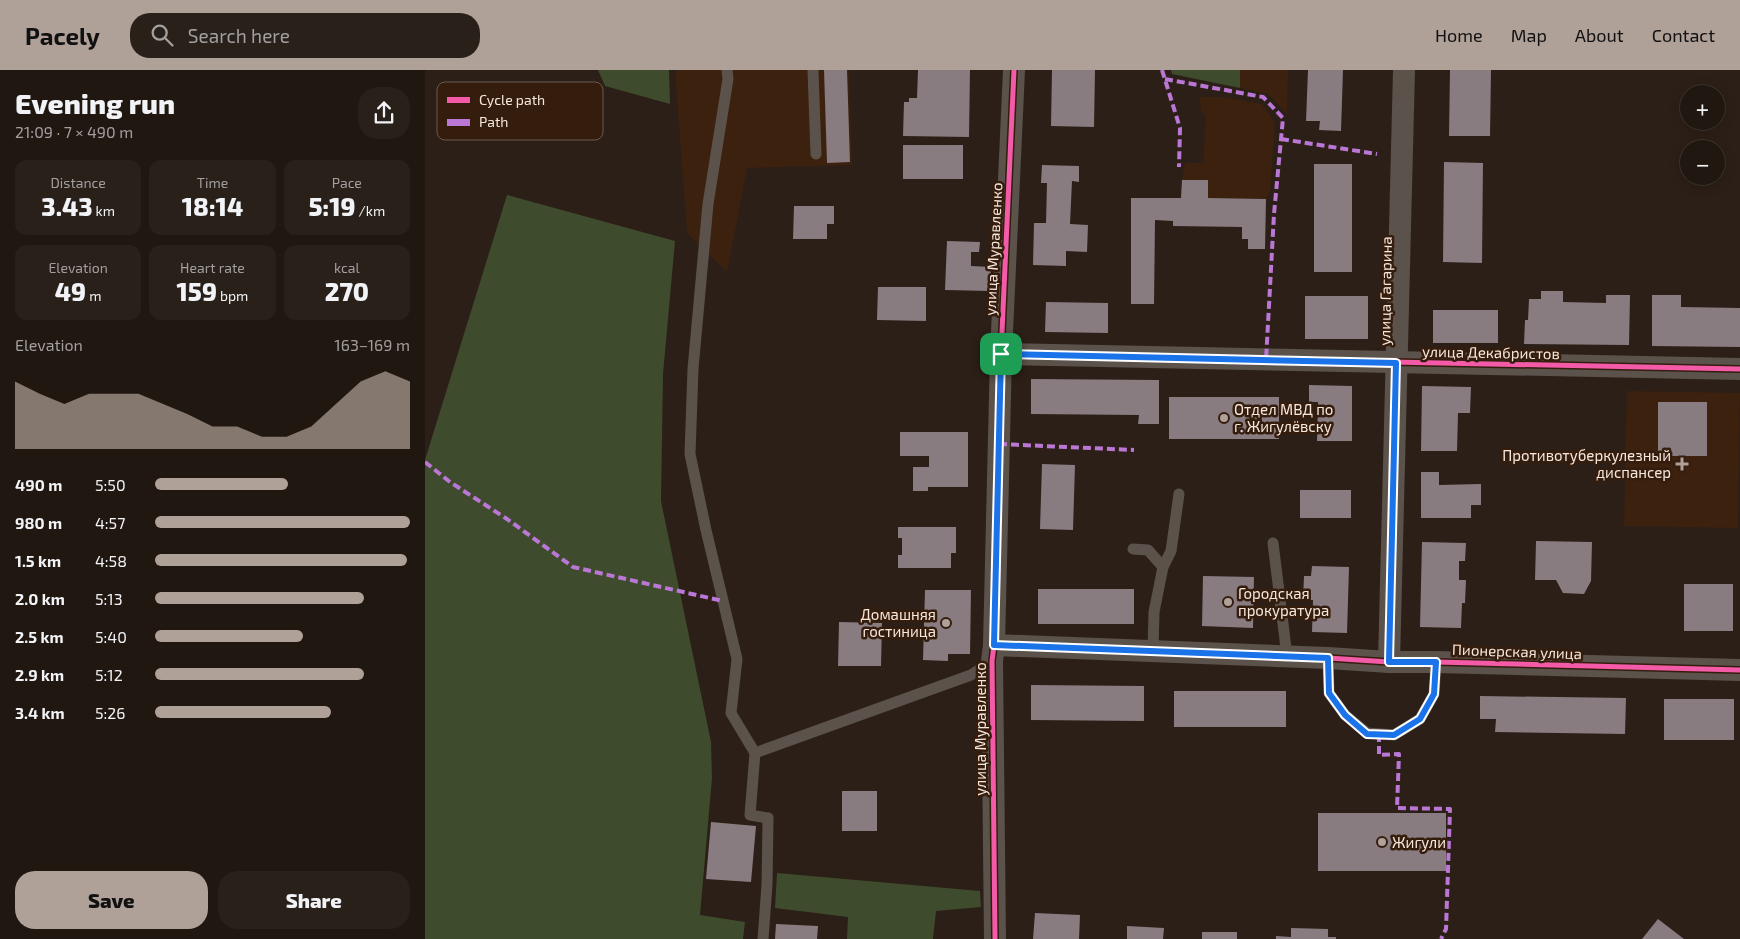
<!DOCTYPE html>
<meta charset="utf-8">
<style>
:root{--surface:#211711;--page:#29201a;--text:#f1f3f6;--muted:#a29f9f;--line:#3e3631;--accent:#b0a198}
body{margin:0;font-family:"Exo 2",sans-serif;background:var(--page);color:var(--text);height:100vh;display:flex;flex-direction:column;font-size:19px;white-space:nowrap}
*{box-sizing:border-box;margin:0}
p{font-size:16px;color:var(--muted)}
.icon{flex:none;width:28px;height:28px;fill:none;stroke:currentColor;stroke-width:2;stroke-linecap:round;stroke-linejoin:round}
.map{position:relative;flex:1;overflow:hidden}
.details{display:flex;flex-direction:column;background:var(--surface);width:425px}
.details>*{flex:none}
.tools{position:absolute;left:1255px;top:15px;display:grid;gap:10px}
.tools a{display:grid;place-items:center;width:45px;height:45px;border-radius:50%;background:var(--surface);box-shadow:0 2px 12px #0003,0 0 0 1px var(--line);font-size:25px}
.pin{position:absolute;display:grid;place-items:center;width:42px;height:42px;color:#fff;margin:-21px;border-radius:10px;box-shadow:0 2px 8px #0006}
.round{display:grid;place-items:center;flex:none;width:52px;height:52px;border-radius:20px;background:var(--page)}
.overview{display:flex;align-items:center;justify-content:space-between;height:85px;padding:0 15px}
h1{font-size:28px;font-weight:800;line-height:38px}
.metrics{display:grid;grid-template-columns:repeat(3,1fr);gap:8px;height:85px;padding:5px 15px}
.metrics div{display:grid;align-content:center;border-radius:12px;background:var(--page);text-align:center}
.metrics b{font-size:25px;font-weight:800}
.metrics small{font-size:14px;font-weight:400}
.metrics p{font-size:14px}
.chart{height:140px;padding:10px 15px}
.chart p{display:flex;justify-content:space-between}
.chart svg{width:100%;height:90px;margin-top:5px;fill:var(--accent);opacity:.7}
.button{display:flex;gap:10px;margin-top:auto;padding:10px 15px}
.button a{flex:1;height:58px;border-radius:20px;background:var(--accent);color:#111;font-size:20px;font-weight:800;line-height:58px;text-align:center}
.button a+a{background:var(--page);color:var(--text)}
ul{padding:0 15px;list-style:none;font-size:16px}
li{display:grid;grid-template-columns:80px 60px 1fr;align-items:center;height:38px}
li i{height:12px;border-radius:6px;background:var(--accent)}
header{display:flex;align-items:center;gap:30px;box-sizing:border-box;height:70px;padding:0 25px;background:var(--accent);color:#111}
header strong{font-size:24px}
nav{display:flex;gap:28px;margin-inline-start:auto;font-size:18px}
.search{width:350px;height:45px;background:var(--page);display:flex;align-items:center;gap:12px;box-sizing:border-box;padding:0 18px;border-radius:20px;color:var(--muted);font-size:19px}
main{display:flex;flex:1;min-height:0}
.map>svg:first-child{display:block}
</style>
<header>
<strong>Pacely</strong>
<div class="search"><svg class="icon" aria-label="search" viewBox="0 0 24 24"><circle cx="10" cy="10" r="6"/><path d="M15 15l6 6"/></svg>Search here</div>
<nav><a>Home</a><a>Map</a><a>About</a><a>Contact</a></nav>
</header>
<main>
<section class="details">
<div class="overview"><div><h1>Evening run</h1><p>21:09 · 7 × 490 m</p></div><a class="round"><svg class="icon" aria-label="share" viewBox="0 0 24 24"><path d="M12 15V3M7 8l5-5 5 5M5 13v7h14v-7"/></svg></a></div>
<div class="metrics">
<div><p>Distance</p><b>3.43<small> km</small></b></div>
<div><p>Time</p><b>18:14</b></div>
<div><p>Pace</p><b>5:19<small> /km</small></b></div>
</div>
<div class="metrics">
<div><p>Elevation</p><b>49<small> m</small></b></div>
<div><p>Heart rate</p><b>159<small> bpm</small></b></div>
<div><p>kcal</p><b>270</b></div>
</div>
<div class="chart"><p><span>Elevation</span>163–169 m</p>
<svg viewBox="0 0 160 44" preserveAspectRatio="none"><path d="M0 44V11L10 17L20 22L30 17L40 17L50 17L60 22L70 27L80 33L90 33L100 38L110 38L120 33L130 22L140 11L150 6L160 11V44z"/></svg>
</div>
<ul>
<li><b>490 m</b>5:50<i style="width:52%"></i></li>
<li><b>980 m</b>4:57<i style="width:100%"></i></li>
<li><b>1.5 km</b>4:58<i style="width:99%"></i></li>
<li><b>2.0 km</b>5:13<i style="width:82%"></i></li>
<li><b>2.5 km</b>5:40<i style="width:58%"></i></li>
<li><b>2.9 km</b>5:12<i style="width:82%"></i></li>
<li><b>3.4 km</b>5:26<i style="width:69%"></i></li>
</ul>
<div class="button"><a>Save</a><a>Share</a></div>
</section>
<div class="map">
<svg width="1315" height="869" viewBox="0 0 1315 869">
<rect width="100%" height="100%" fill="#2c1f17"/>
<g fill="#3c210f">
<path d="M250 0H424L427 95 322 98 302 202 262 163Z"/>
<path d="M815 0H863L862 44 843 24 815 18Z"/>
<path d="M774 27H797L837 34 850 53 845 121 841 129 783 128V110H757L760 93H778L781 46 776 41Z"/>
<path d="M1202 321 1315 323 1313 458 1199 456Z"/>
</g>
<g fill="#3f4b2d">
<path d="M173 0H244L245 34 180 16Z"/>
<path d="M746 0H815V18L747 4Z"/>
<path d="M82 125 250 171 238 304 236 431 286 672 287 708 275 845 320 852 318 869H0V390Z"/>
<path d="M352 803 555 821 556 837 511 841 508 869H422L423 847 350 838Z"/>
</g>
<g fill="#887c81">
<path d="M399 0H422L425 92 402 93Z"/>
<path d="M493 0H545L544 67 478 66 479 32H484V28H492Z"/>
<path d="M627 0H670L669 57 626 56Z"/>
<path d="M883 0H918L916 61 894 60 895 51H881Z"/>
<path d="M1025 0H1066L1065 66H1024Z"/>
<rect x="478" y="75" width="60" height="34"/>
<path d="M1019 92 1058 93 1057 193 1018 192Z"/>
<rect x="889" y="94" width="38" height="108"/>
<path d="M617 95 654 96V112L647 111 645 154 663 155 662 182 641 181V196L608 195 609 153H621L622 113H616Z"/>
<path d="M757 110H783V128L841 129 840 179H823V169H817V157L748 156V151L730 150 729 234H706V128H756Z"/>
<path d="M369 136H409V154H402V169H368Z"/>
<path d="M522 171 555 172 554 182H546V196L566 197 565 221 520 220Z"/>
<path d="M453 217H501V251L452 250Z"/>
<path d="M1116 221H1138V232L1181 233V225H1205L1204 275 1099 274 1100 250H1103L1104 229H1116Z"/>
<path d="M1227 225H1256V237L1315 238V277L1227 276Z"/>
<rect x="880" y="226" width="63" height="43"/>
<path d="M621 232 683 233V263L620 262Z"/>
<rect x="1008" y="240" width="65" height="33"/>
<path d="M606 309 734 310V354H713L714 345 606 344Z"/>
<path d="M884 315 927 316V371H892L893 332H884Z"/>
<path d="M997 316 1046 317 1045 343H1033L1032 381H996Z"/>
<rect x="744" y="327" width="110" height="42"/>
<rect x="1233" y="332" width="49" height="54"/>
<path d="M475 362H543V417H503V421H488V397H504V386H475Z"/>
<path d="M617 394 650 395 648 460 615 459Z"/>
<path d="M996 402H1014V415L1056 414V435H1046V448H996Z"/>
<rect x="875" y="420" width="51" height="28"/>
<path d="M473 457H531V483H526V498H473V485H477V468H473Z"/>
<path d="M1111 471 1167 472 1166 511 1159 524 1138 523 1131 510H1110Z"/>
<path d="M997 472 1041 473 1040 491H1034V510H1041L1040 533H1037L1036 558 995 557Z"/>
<path d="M887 496 924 497 922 563 887 562 888 530H878L879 506H886Z"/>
<path d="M778 506 829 507 828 558 777 556Z"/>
<rect x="1259" y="514" width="49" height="47"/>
<rect x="613" y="519" width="96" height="35"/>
<path d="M500 520H546L545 584H523V591L498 590Z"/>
<path d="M414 552 457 553 456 596H413Z"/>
<path d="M606 615 719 616V651L606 650Z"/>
<rect x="749" y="621" width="112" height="36"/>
<path d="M1055 626 1201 628 1200 664 1070 662 1071 649H1055Z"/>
<rect x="1239" y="629" width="70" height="41"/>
<rect x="417" y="721" width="35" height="40"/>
<rect x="893" y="743" width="128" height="58"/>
<path d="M286 752 331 756 326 812 281 809Z"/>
<path d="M610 843 655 845 654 869H608Z"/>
<path d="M1233 849 1259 869H1217Z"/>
<path d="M351 854 393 856 392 869H350Z"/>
<path d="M702 856 739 858 738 869H702Z"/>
<path d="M866 858 903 859V867H911V869H851V866L866 867Z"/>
<rect x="777" y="862" width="35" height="7"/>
</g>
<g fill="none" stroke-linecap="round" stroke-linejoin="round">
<g stroke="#5b524b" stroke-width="11">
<path d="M302 0 303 9 283 134 268 299 265 384 281 460 312 589 306 643 330 683"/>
<path d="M388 0 391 84"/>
<path d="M848 473 862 586"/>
<path d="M708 479 723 480 738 497 729 542 728 581"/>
<path d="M738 497 746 481 754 424"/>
<path d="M903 588 904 623 920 645 942 663 969 665 995 649 1009 624 1011 592"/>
<path d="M338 869 342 815 343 748 325 745 330 683 546 605 567 591"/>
</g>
<g stroke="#5b524b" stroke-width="22">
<path d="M576 284 1315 299"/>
<path d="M569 575 903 588 964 592H1011L1315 600"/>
<path d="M964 592 979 0"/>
<path d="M570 869 567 591 569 575 576 284 589 0"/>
</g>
<g stroke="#ba77d6" stroke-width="4" stroke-dasharray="8 4" stroke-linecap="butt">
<path d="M737 0 755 58 754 97"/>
<path d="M740 9 838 27 858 48 849 144 841 290"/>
<path d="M856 69 952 84"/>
<path d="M574 374 709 380"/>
<path d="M0 392 25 412 82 449 148 497 298 531"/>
<path d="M954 664V685L974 684 972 738 1025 739 1021 859 1016 869"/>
</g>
<g stroke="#351d0e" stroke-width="8">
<g id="cycleway">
<path d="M576 284 1315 299"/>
<path d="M569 575 903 588 964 592H1011L1315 600"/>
<path d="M570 869 567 591 569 575 576 284 589 0"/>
</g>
</g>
<use href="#cycleway" stroke="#f35aa7" stroke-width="5"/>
</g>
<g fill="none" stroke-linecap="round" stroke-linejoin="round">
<g stroke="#fff" stroke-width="10">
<path id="route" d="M576 284 971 293 964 592H1011L1009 624 995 649 969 665 942 664 920 645 904 623 903 588 569 575Z"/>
</g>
<use href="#route" stroke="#1a73e8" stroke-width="6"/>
</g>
<g fill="#b0a198" stroke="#351d0e" stroke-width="2">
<circle cx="799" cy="348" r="5"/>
<path d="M1254.5 386.5h5v5h5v5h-5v5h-5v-5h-5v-5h5z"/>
<circle cx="803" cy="532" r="5"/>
<circle cx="521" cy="553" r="5"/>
<circle cx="957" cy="772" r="5"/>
</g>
<g text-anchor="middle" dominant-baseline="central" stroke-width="5" stroke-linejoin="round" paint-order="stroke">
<g font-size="15" fill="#f7e7dd" stroke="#351d0e">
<text transform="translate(568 179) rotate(-87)">улица Муравленко</text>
<text transform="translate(960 221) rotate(-89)">улица Гагарина</text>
<text transform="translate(1066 282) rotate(1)">улица Декабристов</text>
<text transform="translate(1092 581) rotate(2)">Пионерская улица</text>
<text transform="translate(555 659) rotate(-90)">улица Муравленко</text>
</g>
<g font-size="15" fill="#f7e7dd" stroke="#351d0e" text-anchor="start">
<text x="809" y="339">Отдел МВД по<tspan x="809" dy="17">г. Жигулёвску</tspan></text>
<text x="1246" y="385" text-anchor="end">Противотуберкулезный<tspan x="1246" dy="17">диспансер</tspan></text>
<text x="813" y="523">Городская<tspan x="813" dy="17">прокуратура</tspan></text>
<text x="511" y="544" text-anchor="end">Домашняя<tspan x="511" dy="17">гостиница</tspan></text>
<text x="967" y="772">Жигули</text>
</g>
</g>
<rect x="12" y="12" width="166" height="58" rx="8" fill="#351d0e" stroke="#6f5a4c" stroke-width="1"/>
<rect x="22" y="27" width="23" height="6" fill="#f35aa7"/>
<rect x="22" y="49" width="23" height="7" fill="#ba77d6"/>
<g font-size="14" fill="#f7e7dd">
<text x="54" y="35">Cycle path</text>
<text x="54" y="57">Path</text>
</g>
</svg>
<div class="tools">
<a>+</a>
<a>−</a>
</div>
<div class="pin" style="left:576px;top:284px;background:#1e9e55"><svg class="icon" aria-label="arrive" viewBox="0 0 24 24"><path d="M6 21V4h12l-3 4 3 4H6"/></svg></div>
</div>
</main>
